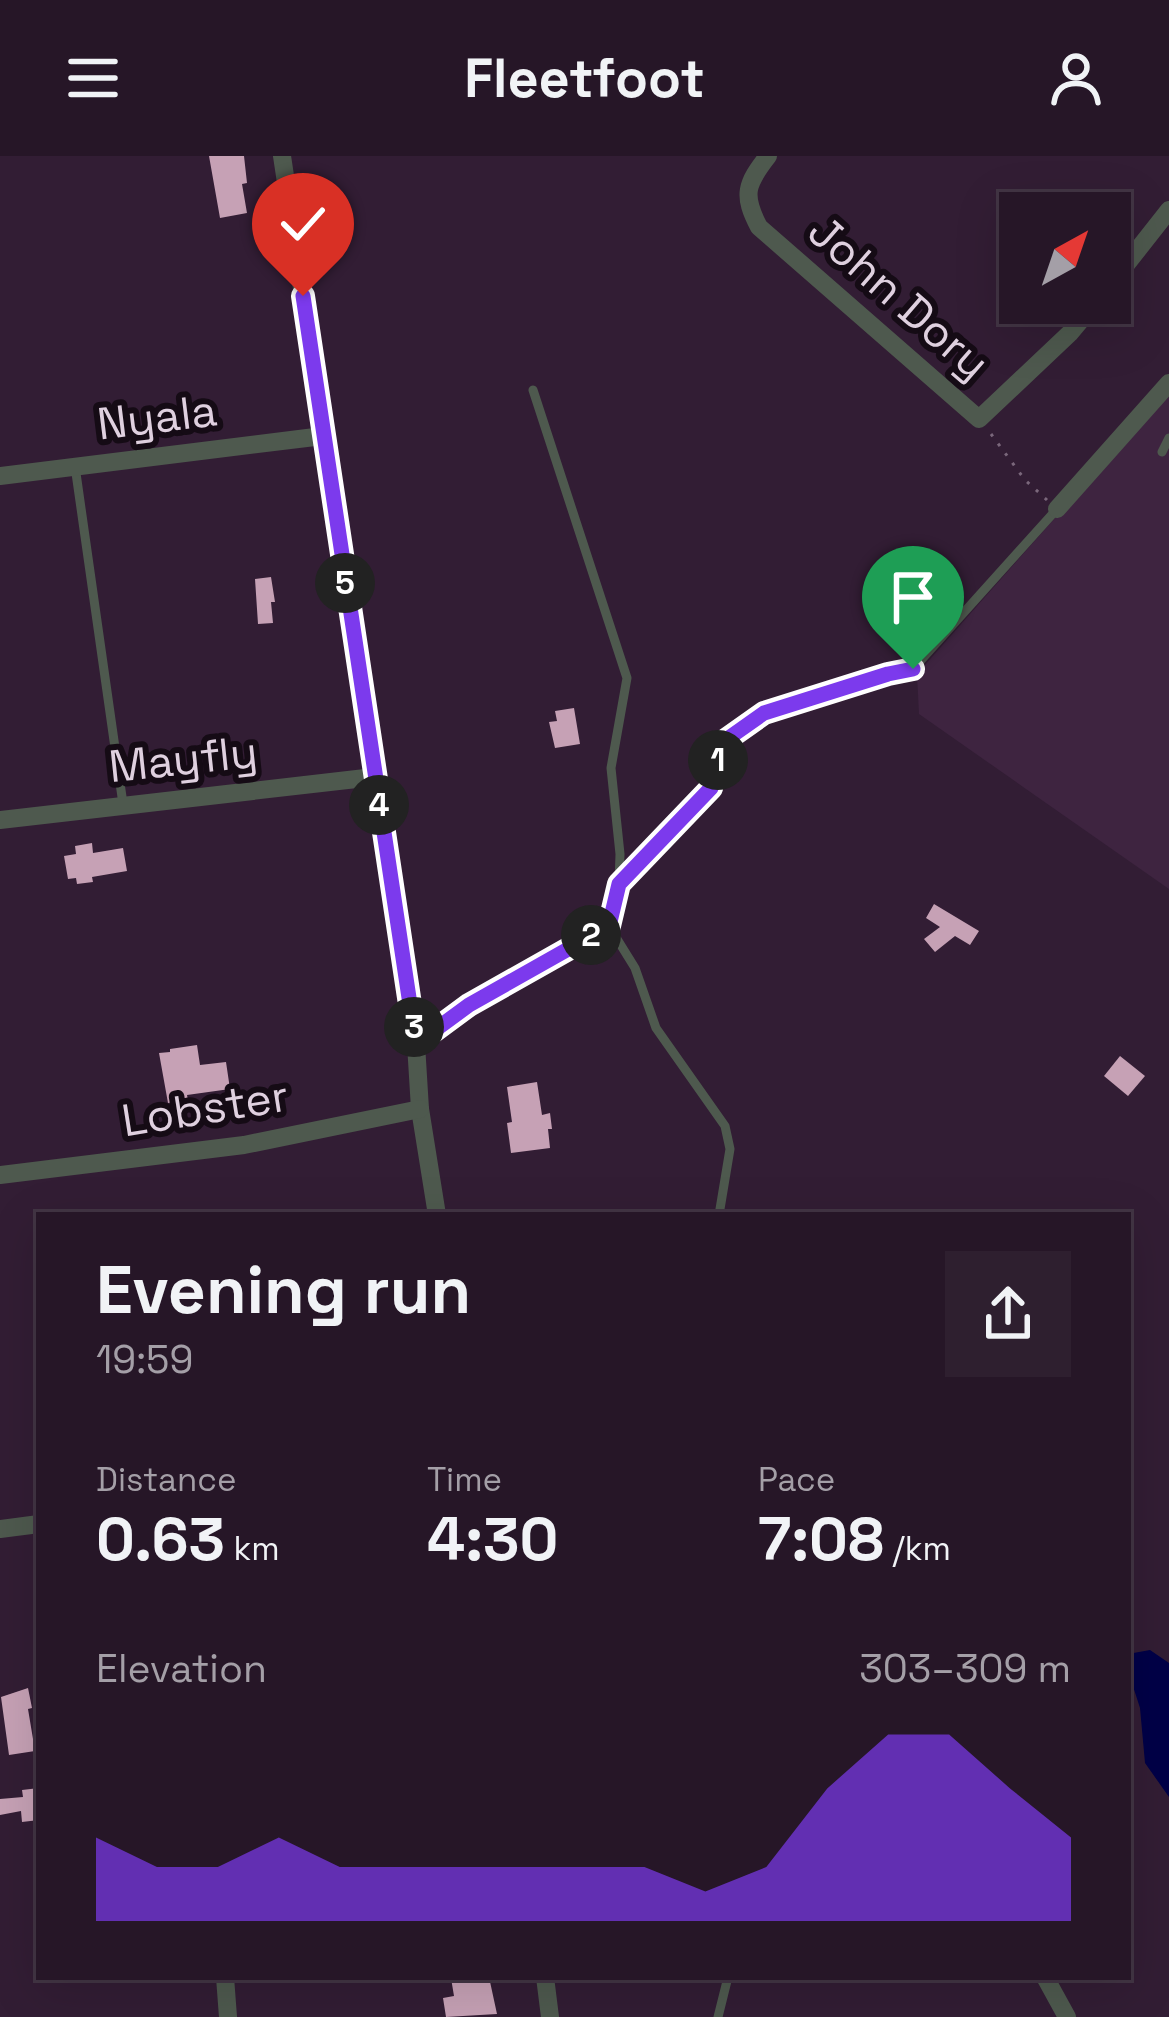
<!DOCTYPE html>
<meta charset="utf-8">
<style>
:root{--surface:#261627;--page:#2e1f2f;--text:#f1f3f6;--muted:#a49fa7;--line:#423544;--accent:#7c3aed}
body{margin:0;font-family:"Space Grotesk",sans-serif;background:var(--page);color:var(--text);height:100vh;display:flex;flex-direction:column;font-size:45px;white-space:nowrap}
*{box-sizing:border-box;margin:0}
p{font-size:39px;color:var(--muted)}
.icon{flex:none;width:66px;height:66px;fill:none;stroke:currentColor;stroke-width:2;stroke-linecap:round;stroke-linejoin:round}
.map{position:relative;flex:1;overflow:hidden}
.details{position:absolute;left:36px;top:1056px;width:1095px;height:768px;display:flex;flex-direction:column;background:var(--surface);border-radius:0px;box-shadow:0 12px 48px #0002,0 0 0 3px var(--line)}
.details>*{flex:none}
.needle{width:78px;rotate:40deg}
.buttons{position:absolute;left:999px;top:36px;display:grid;gap:24px}
.buttons a{display:grid;place-items:center;width:132px;height:132px;border-radius:0px;background:var(--surface);box-shadow:0 12px 48px #0002,0 0 0 3px var(--line);font-size:60px}
.pin{position:absolute;display:grid;place-items:center;width:102px;height:102px;color:#fff;margin:-123px -51px;border-radius:50% 50% 50% 0;rotate:-45deg;box-shadow:0 0 12px #0007}
.pin .icon{rotate:45deg}
.km{position:absolute;width:60px;height:60px;margin:-30px;border-radius:50%;background:#222;color:#fff;font-size:33px;line-height:60px;text-align:center}
.round{display:grid;place-items:center;flex:none;width:126px;height:126px;border-radius:0px;background:var(--page)}
.headline{display:flex;align-items:center;justify-content:space-between;height:204px;padding:0 60px}
h1{font-size:66px;font-weight:600;line-height:90px}
.figures{display:grid;grid-template-columns:repeat(3,1fr);gap:18px;height:204px;padding:12px 60px}
.figures div{display:grid;align-content:center}
.figures b{font-size:60px;font-weight:600}
.figures small{font-size:33px;font-weight:400}
.figures p{font-size:33px}
.chart{height:336px;padding:24px 60px}
.chart p{display:flex;justify-content:space-between}
.chart svg{width:100%;height:216px;margin-top:12px;fill:var(--accent);opacity:.7}
header{display:flex;justify-content:space-between;align-items:center;height:156px;padding:0 60px;background:var(--surface);font-size:54px;font-weight:600}
.map>svg:first-child{display:block}
</style>
<header><svg class="icon" aria-label="menu" viewBox="0 0 24 24"><path d="M4 6h16M4 12h16M4 18h16"/></svg>Fleetfoot<svg class="icon" aria-label="person" viewBox="0 0 24 24"><circle cx="12" cy="8" r="4"/><path d="M4 21q1-7 8-7t8 7"/></svg></header>
<div class="map">
<svg width="1169" height="1861" viewBox="0 0 1169 1861">
<rect width="100%" height="100%" fill="#321d34"/>
<path fill="#3e2440" d="M1169 233V733L919 558 917 518Z"/>
<path fill="#000047" d="M1150 1494 1169 1507V1641L1145 1607 1140 1552 1131 1524 1128 1498Z"/>
<g fill="#c6a1b5">
<path d="M209 0H244L247 27 242 28 247 57 220 62Z"/>
<path d="M271 421 275 446H271L273 467 258 468 255 423Z"/>
<path d="M574 552 580 588 555 592 549 566 557 565 555 555Z"/>
<path d="M92 687 93 697 123 692 127 715 92 721 93 726 77 728 76 722 68 723 64 700 76 698 75 690Z"/>
<path d="M934 748 979 775 970 789 955 780 935 796 924 783 940 771 926 762Z"/>
<path d="M197 889 200 909 226 906 230 933 187 939 188 944 168 947 159 897 170 896V893Z"/>
<path d="M1120 900 1145 920 1128 940 1104 920Z"/>
<path d="M537 926 542 959 550 957 552 973H548L550 992 511 997 507 967 512 966 507 931Z"/>
<path d="M28 1532 32 1552 28 1553 35 1595 9 1599 1 1541Z"/>
<path d="M39 1632V1664L22 1666 21 1655 0 1659V1643L23 1641 22 1634Z"/>
<path d="M465 1821H489L497 1858 446 1861 443 1842 454 1840 451 1822Z"/>
</g>
<g fill="none" stroke-linecap="round" stroke-linejoin="round">
<path stroke="#7a677b" stroke-width="3" stroke-dasharray="3 9" stroke-linecap="butt" d="M991 278 1025 324 1047 344"/>
<g stroke="#4e594e" stroke-width="9">
<path d="M533 234 627 522 611 612 620 698 619 728"/>
<path d="M1162 296 1169 282"/>
<path d="M75 310 123 648"/>
<path d="M609 770 635 812 656 872 725 970 730 993 719 1059"/>
<path d="M416 888 469 849 609 770 619 728 711 633 723 586 764 557 888 518 913 513 1057 353"/>
<path d="M718 1861 728 1821"/>
</g>
<g stroke="#4e594e" stroke-width="18">
<path d="M282 0 416 888 420 953 437 1059"/>
<path d="M768 0C746 28 742 39 759 71L979 263 1070 177 1095 147"/>
<path d="M1110 129 1169 54"/>
<path d="M0 320 323 280"/>
<path d="M1057 353 1169 227"/>
<path d="M0 664 374 621"/>
<path d="M0 1019 244 989 420 953"/>
<path d="M0 1373 39 1368"/>
<path d="M225 1821 228 1861"/>
<path d="M545 1821 550 1861"/>
<path d="M1045 1821 1067 1861"/>
</g>
</g>
<g fill="none" stroke-linecap="round" stroke-linejoin="round">
<g stroke="#fff" stroke-width="24">
<path id="route" d="M303 140 416 888 469 849 609 770 619 728 711 632 723 586 764 557 888 518 913 513"/>
</g>
<use href="#route" stroke="#7c3aed" stroke-width="15"/>
</g>
<g text-anchor="middle" dominant-baseline="central" stroke-width="12" stroke-linejoin="round" paint-order="stroke">
<g font-size="45" fill="#dfd0df" stroke="#150b15">
<text transform="translate(899 141) rotate(41)">John Dory</text>
<text transform="translate(157 261) rotate(-7)">Nyala</text>
<text transform="translate(183 603) rotate(-6)">Mayfly</text>
<text transform="translate(205 952) rotate(-9)">Lobster</text>
</g>
</g>
</svg>
<div class="buttons">
<a><svg class="needle" viewBox="-14 -14 28 28"><path d="M0-13l5 13h-10z" fill="#e53935"/><path d="M0 13l5-13h-10z" fill="#a49fa7"/></svg></a>
</div>
<div class="pin" style="left:913px;top:513px;background:#1e9e55"><svg class="icon" aria-label="arrive" viewBox="0 0 24 24"><path d="M6 21V4h12l-3 4 3 4H6"/></svg></div>
<div class="pin" style="left:303px;top:140px;background:#d93025"><svg class="icon" aria-label="check" viewBox="0 0 24 24"><path d="M5 12l5 5 9-10"/></svg></div>
<b class="km" style="left:718px;top:604px">1</b>
<b class="km" style="left:591px;top:779px">2</b>
<b class="km" style="left:414px;top:871px">3</b>
<b class="km" style="left:379px;top:649px">4</b>
<b class="km" style="left:345px;top:427px">5</b>
<section class="details">
<div class="headline"><div><h1>Evening run</h1><p>19:59</p></div><a class="round"><svg class="icon" aria-label="share" viewBox="0 0 24 24"><path d="M12 15V3M7 8l5-5 5 5M5 13v7h14v-7"/></svg></a></div>
<div class="figures">
<div><p>Distance</p><b>0.63<small> km</small></b></div>
<div><p>Time</p><b>4:30</b></div>
<div><p>Pace</p><b>7:08<small> /km</small></b></div>
</div>
<div class="chart"><p><span>Elevation</span>303–309 m</p>
<svg viewBox="0 0 160 44" preserveAspectRatio="none"><path d="M0 44V27L10 33L20 33L30 27L40 33L50 33L60 33L70 33L80 33L90 33L100 38L110 33L120 17L130 6L140 6L150 17L160 27V44z"/></svg>
</div>
</section>
</div>
